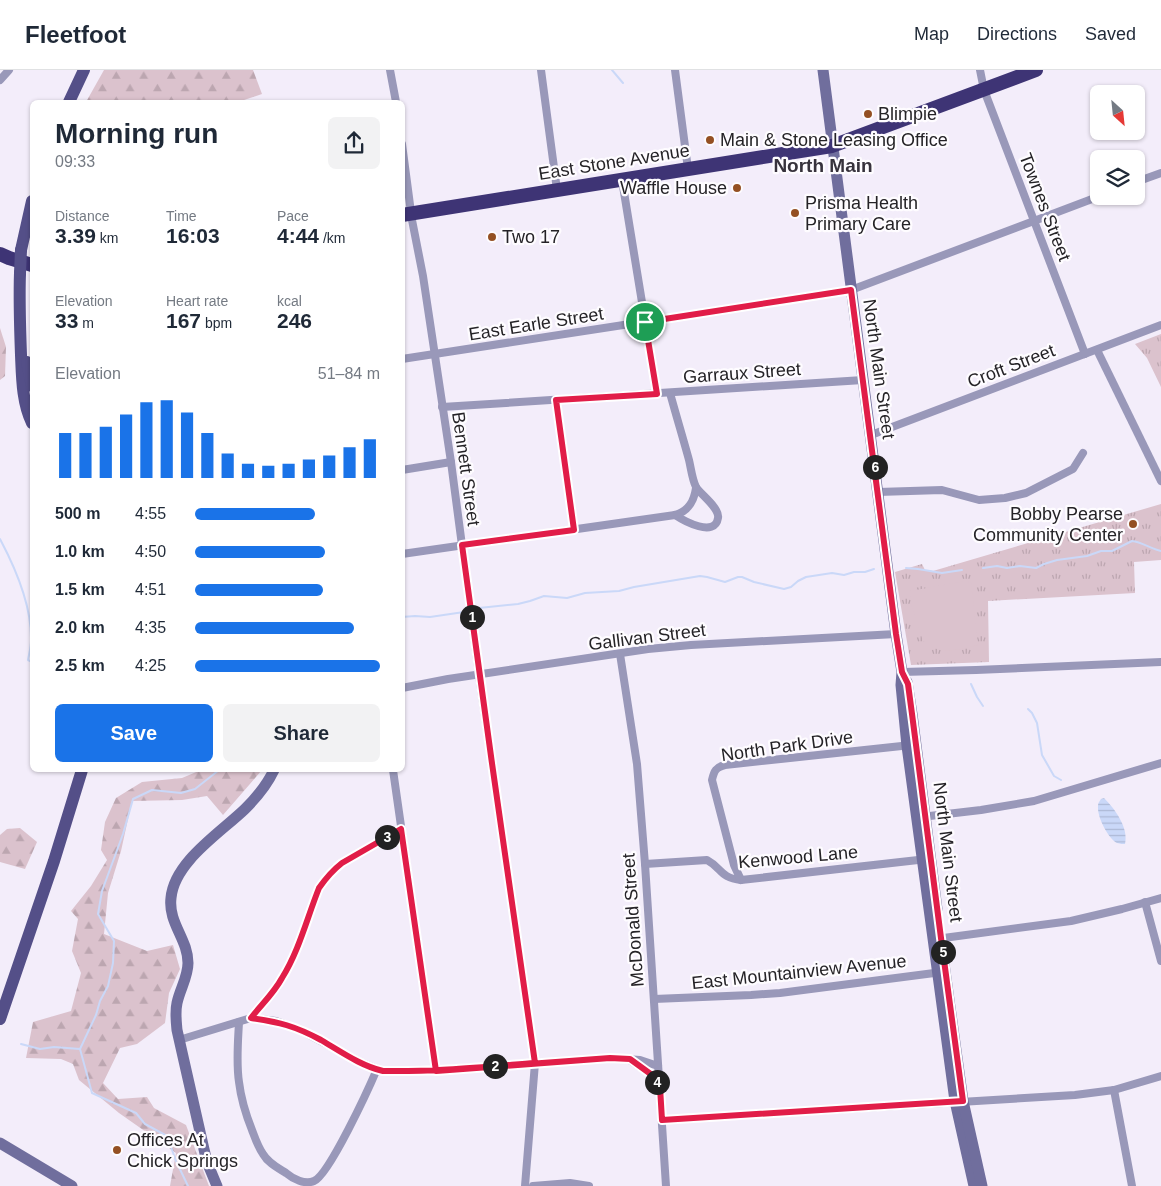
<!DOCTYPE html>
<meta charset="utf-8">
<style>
:root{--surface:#fff;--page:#f2f2f3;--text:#1f2937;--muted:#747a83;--line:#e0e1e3;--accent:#1a73e8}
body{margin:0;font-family:Helvetica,sans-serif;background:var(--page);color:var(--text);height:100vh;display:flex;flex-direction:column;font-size:19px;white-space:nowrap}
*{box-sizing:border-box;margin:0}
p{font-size:16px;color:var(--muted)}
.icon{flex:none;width:28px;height:28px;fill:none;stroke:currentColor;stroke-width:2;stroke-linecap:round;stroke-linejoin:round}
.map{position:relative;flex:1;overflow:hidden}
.panel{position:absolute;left:30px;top:30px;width:375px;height:672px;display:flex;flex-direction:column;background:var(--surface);border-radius:8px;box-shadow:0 1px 4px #0004}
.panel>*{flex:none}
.needle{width:32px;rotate:153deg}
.buttons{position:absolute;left:1090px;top:15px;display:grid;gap:10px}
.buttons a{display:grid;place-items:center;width:55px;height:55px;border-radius:8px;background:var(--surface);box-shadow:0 1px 4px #0004;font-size:25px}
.pin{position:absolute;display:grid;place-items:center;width:42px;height:42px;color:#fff;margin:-21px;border:2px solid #fff;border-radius:50%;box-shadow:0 1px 5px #0007}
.km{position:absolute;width:25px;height:25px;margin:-12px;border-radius:50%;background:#222;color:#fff;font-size:14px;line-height:25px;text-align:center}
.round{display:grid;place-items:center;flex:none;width:52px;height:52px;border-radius:8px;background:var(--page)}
.head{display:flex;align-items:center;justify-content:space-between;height:85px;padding:0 25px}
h1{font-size:28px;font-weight:600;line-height:38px}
.metrics{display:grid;grid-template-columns:repeat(3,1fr);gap:8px;height:85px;padding:5px 25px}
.metrics div{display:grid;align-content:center}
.metrics b{font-size:21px;font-weight:600}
.metrics small{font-size:14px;font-weight:400}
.metrics p{font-size:14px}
.chart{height:140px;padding:10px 25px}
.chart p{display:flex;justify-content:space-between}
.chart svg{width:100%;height:90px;margin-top:5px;stroke:var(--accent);stroke-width:6}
.action{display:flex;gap:10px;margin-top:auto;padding:10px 25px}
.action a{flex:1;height:58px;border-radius:8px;background:var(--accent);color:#fff;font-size:20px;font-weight:600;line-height:58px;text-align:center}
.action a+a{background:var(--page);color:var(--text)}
ul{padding:0 25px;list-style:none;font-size:16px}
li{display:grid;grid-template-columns:80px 60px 1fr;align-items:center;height:38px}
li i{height:12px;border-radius:6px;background:var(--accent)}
header{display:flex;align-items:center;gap:30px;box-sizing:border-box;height:70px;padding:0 25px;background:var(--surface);border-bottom:1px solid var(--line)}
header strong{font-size:24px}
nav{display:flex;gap:28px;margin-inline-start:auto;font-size:18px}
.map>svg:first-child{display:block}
</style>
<header>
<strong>Fleetfoot</strong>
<nav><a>Map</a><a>Directions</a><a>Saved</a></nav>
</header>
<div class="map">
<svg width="1161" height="1116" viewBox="0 0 1161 1116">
<defs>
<pattern id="grass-tufts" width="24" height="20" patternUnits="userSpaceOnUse" patternTransform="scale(1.25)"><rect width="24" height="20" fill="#dbc2cd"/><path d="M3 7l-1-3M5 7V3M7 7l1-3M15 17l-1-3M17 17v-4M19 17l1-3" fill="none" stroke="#bca6b0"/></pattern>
<pattern id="forest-firs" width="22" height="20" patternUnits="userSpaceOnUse" patternTransform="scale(1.25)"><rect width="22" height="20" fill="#dbc2cd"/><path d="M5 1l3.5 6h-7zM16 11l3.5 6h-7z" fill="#bca6b0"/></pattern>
<pattern id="water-rules" width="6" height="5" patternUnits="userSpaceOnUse" patternTransform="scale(1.25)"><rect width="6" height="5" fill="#cad8f8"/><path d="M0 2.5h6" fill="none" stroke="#adb9d5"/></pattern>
</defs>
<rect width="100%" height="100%" fill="#f3edfa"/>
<g fill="url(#grass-tufts)">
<path d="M1161 264V317L1147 288 1135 274Z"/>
<path d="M1161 434V490L1134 492 1135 523 988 531 989 592 911 595 895 502 922 494 925 500 933 501Z"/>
</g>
<g fill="url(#forest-firs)">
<path d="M104 0H253L262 24 238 32H86Z"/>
<path d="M0 258 6 277 5 306 0 310Z"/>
<path d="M201 700H262L223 745 207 726 182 730 132 731 121 781 108 823 104 864 147 881 173 875 180 899 169 923 165 953 137 974 120 978 103 1013 118 1029 147 1027 154 1038 186 1055 209 1116H170L176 1083 119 1043 79 1010 73 994 61 989 26 988 33 952 71 941 81 903 72 881 78 849 71 841 91 816 107 790 101 780 105 752 116 728 142 712 182 708Z"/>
<path d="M20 758 37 772 25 799 0 792V765L7 759Z"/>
</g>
<path fill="#dbc2cd" d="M966 511 971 513 978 575 961 579 944 581 932 577 923 571 911 534 910 521Z"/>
<path fill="url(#water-rules)" d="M1104 728C1115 739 1129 758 1125 774 1122 774 1121 774 1117 773 1108 768 1097 747 1098 736 1098 733 1099 732 1101 729Z"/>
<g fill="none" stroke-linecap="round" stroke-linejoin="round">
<g stroke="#cad8f8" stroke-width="2">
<path d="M612 0 623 13"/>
<path d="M0 469C16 499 32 536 31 571 31 577 29 584 28 590L32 592"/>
<path d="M906 498 918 499 942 503 962 500"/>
<path d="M983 498 997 496 1007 498 1020 496 1036 498 1044 494 1057 490 1087 486 1101 481H1112L1132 471C1142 472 1151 479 1161 481"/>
<path d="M479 538 518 534 530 531 544 526 567 528 585 523 619 521 634 517 700 506 707 507 725 512 738 507H742L754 512 784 519 791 517 798 511 806 507 832 503 844 505 854 502H865L874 499"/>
<path d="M402 547 415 546 430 547 464 542"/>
<path d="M971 614 977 627 983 636"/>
<path d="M1028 639 1032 643 1037 653 1042 685 1054 706 1061 710"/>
<path d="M21 974 40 979 54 977 80 979"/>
<path d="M188 1116 176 1091 167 1066 145 1054 136 1043 92 1023 80 979 96 945 100 931 108 916 113 893 114 871 98 844 102 821 123 764 133 729 152 720 181 723 195 719 219 700"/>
</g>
<g stroke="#9998b9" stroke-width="8">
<path d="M390 0 396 32"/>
<path d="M541 0 557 120"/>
<path d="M675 0 688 99"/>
<path d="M980 0 984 20 1085 284"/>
<path d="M0 10 9 0"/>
<path d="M402 74 412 150 423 206 451 392 480 612 535 993 525 1116"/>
<path d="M622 110 657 324"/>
<path d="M1136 112 1161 103"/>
<path d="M1097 280 1161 411"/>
<path d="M402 289 851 220 1100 126"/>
<path d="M670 323C676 345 683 368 689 390 691 398 692 409 696 417 700 424 720 438 718 448 715 468 684 451 675 445"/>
<path d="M556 330 574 460"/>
<path d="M442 337 863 310"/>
<path d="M871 365 1161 255"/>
<path d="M402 400 451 392"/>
<path d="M878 422 942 420 979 430 1005 428 1026 423 1073 399 1083 383"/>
<path d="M402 484 675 445C689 441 694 431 696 418"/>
<path d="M620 584 637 694 645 794 666 1116"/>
<path d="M902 602 976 600 1161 592"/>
<path d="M402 618 448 609 648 579 691 575 896 564"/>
<path d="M393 700 436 1001"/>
<path d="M921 747 981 740 1034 731 1161 693"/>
<path d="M645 794 707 790C722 798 720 808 741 810L927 789"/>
<path d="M741 810 734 795 712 710C714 701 716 697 725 695L911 675"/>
<path d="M1145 832 1161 891"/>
<path d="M936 869 1071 851 1122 839 1161 828"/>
<path d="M654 929 751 925 780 923 942 902"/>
<path d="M251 948 277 917 283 907 296 881 319 818 325 810 335 798 342 793 401 759"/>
<path d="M239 952C238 972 236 993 239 1012 241 1029 246 1045 252 1060 255 1068 258 1077 263 1084 268 1093 278 1098 286 1103 293 1109 305 1115 314 1111 329 1105 369 1018 377 999"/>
<path d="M179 970 251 948 276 951 298 959 360 992 377 999 383 1001H424L610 988 640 990 658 996"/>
<path d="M631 991 652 1005 659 1016"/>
<path d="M1114 1020 1132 1116"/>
<path d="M662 1050 1075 1025 1114 1020 1161 1006"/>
<path d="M533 1116 570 1113 589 1116"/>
</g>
<g stroke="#706e9d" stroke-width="11">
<path d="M823 0 896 564 902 602 901 615 907 676 955 1031 974 1116"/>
<path d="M907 612 912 644 937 839"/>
<path d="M941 872 963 1031 982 1116"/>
<path d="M0 1073 72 1116"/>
<path d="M217 1116 207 1092 203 1075 177 960C176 950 175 942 177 933 180 919 188 907 188 893 188 869 168 853 171 828 174 792 220 763 245 739 256 728 267 715 274 700"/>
</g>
<g stroke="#544f88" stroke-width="12">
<path d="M69 32 84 0"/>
<path d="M21 180 32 131"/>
<path d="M20 203C19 231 20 258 21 285 22 308 22 332 32 353"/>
<path d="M27 292 32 316"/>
<path d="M0 949 54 791 82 700"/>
</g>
<g stroke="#3e3475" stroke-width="14">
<path d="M402 145 832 76 1036 0"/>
<path d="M0 184 9 188 32 195"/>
</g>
<path stroke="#544f88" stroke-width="12" d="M20 203 21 180"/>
</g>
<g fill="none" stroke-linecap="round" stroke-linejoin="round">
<g stroke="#fff" stroke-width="10">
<path id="route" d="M645 252 657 324 556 330 574 460 462 475C485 648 510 820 535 993 484 997 434 1002 383 1001 361 996 340 981 321 970 295 956 279 952 251 948 261 935 274 923 282 908 299 881 307 848 319 818 326 808 333 800 342 793L401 759 436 1001 610 988 630 989 652 1005 660 1017 662 1050 963 1031 941 868 912 644 908 614 902 602 896 564 851 220 645 252"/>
</g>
<use href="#route" stroke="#e11d48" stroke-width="6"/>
</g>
<g fill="#945023" stroke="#fefcff" stroke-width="2">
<circle cx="868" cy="44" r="5"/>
<circle cx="710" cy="70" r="5"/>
<circle cx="737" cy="118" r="5"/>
<circle cx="795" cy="143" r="5"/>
<circle cx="492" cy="167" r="5"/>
<circle cx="1133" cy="454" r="5"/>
<circle cx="117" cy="1080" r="5"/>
</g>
<g text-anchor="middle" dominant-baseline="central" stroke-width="4.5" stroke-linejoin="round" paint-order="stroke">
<g font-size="18" fill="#252327" stroke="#fefcff" text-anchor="start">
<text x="878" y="44">Blimpie</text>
<text x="720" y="70">Main &amp; Stone Leasing Office</text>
<text x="727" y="118" text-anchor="end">Waffle House</text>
<text x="805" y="133">Prisma Health<tspan x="805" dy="21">Primary Care</tspan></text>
<text x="502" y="167">Two 17</text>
<text x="1123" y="444" text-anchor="end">Bobby Pearse<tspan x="1123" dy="21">Community Center</tspan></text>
<text x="127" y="1070">Offices At<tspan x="127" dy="21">Chick Springs</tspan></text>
</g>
<g font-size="18" fill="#252327" stroke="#fefcff">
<text transform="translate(614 92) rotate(-9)">East Stone Avenue</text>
<text transform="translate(1045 137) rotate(69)">Townes Street</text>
<text transform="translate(536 254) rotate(-9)">East Earle Street</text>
<text transform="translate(1011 296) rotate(-21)">Croft Street</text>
<text transform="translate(879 299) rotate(82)">North Main Street</text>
<text transform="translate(742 303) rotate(-4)">Garraux Street</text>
<text transform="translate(466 399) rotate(82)">Bennett Street</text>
<text transform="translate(647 567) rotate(-7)">Gallivan Street</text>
<text transform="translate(787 676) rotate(-8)">North Park Drive</text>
<text transform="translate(948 782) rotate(83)">North Main Street</text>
<text transform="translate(798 787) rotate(-5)">Kenwood Lane</text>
<text transform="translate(633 850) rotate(-94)">McDonald Street</text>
<text transform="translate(799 902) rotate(-6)">East Mountainview Avenue</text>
</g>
<g font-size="19" font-weight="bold" fill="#37323c" stroke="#fefcff">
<text x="823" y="95">North Main</text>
</g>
</g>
</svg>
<div class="buttons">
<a><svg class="needle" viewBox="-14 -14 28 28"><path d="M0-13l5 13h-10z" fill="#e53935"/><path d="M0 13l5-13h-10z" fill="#747a83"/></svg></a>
<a><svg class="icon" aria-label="layers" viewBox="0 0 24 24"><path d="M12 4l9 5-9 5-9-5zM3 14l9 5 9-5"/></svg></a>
</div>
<div class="pin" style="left:645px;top:252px;background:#1e9e55"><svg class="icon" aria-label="arrive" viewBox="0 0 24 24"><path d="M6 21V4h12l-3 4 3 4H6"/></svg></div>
<b class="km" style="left:472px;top:547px">1</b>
<b class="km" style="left:495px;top:996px">2</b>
<b class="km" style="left:387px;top:767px">3</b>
<b class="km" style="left:657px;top:1012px">4</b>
<b class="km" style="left:943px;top:882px">5</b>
<b class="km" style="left:875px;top:397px">6</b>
<section class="panel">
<div class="head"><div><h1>Morning run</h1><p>09:33</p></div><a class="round"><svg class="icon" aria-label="share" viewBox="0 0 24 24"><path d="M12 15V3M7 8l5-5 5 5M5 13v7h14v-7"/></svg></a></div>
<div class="metrics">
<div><p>Distance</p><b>3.39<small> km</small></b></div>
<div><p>Time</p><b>16:03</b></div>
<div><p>Pace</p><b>4:44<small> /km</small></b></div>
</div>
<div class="metrics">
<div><p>Elevation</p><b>33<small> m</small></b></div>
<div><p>Heart rate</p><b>167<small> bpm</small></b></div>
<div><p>kcal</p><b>246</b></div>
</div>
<div class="chart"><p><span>Elevation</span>51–84 m</p>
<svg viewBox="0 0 160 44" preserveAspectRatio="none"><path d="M5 44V22M15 44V22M25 44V19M35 44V13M45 44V7M55 44V6M65 44V12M75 44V22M85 44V32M95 44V37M105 44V38M115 44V37M125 44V35M135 44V33M145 44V29M155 44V25"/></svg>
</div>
<ul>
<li><b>500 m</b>4:55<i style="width:65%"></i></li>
<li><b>1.0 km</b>4:50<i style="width:70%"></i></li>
<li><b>1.5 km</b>4:51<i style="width:69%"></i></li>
<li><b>2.0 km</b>4:35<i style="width:86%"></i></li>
<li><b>2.5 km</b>4:25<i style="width:100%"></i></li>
</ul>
<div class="action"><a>Save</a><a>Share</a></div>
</section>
</div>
